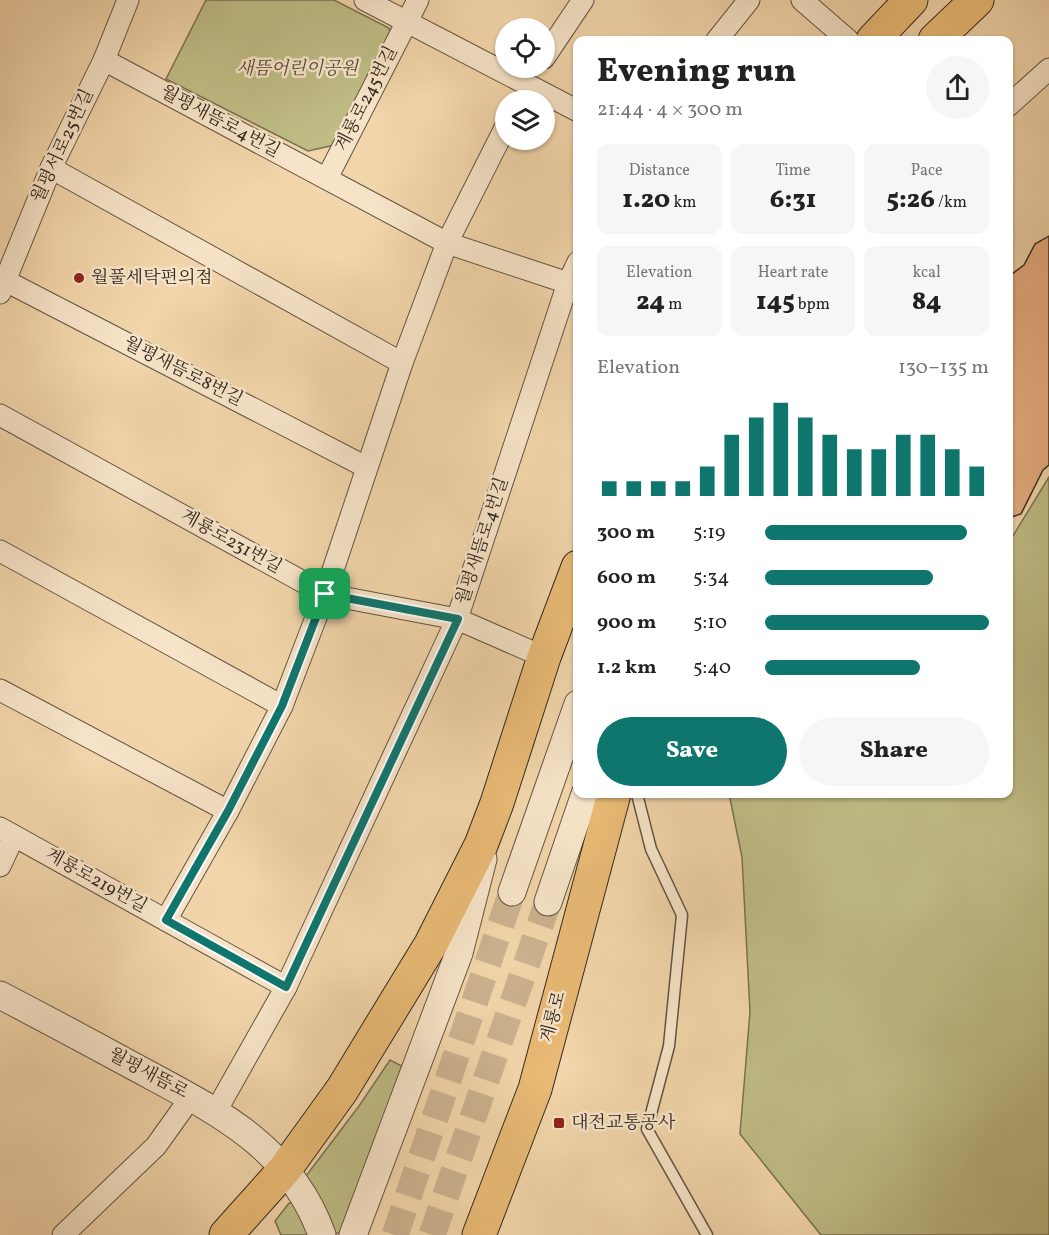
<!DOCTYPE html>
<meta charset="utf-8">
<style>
:root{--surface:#fff;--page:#f6f6f6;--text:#222;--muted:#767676;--accent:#0f766e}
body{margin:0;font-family:Vollkorn,"Noto Serif KR",serif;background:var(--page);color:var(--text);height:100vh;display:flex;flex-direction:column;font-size:22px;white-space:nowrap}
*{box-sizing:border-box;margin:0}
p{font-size:20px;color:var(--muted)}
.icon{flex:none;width:33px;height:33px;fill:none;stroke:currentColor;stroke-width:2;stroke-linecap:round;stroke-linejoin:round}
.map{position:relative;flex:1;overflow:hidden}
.sheet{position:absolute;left:573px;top:36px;width:440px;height:762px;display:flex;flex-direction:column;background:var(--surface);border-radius:12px;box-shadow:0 2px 4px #0004}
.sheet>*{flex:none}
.buttons{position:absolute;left:495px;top:18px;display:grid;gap:12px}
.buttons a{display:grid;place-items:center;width:60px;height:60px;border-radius:50%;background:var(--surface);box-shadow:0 2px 4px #0004;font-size:30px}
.pin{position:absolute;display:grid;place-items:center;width:51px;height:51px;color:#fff;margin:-26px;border-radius:12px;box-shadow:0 3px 9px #0006}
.round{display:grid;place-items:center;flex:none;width:63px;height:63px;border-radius:32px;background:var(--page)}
.overview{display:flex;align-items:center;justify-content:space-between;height:102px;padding:0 24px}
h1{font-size:33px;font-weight:800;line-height:45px}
.metrics{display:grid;grid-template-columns:repeat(3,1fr);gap:9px;height:102px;padding:6px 24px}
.metrics div{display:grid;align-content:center;border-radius:12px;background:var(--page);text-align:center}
.metrics b{font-size:26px;font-weight:800}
.metrics small{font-size:16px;font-weight:400}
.metrics p{font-size:16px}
.chart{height:168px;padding:12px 24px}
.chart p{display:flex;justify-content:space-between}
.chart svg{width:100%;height:108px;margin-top:6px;stroke:var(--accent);stroke-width:6}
.primary-button{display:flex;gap:12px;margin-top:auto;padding:12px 24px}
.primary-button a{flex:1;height:69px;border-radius:36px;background:var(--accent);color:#fff;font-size:24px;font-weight:800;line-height:69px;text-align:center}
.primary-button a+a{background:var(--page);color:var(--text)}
ul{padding:0 24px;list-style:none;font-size:20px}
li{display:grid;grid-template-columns:96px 72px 1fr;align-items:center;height:45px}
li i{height:15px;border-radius:8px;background:var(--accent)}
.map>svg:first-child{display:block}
</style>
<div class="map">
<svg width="1049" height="1235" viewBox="0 0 1049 1235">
<rect width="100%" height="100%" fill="#f2d5aa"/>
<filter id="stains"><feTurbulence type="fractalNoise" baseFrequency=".00333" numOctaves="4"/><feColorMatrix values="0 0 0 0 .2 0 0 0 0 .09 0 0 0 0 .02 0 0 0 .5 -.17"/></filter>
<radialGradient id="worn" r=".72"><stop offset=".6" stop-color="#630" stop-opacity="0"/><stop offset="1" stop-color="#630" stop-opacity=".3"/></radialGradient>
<g fill="#bfbc85" stroke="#797253" stroke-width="1.5">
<path d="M206 0H334L389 28 391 34 335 145 308 151 166 79Z"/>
<path d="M1049 477V1235H821L740 1134 750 1012 742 857 729 794H1008V544Z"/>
<path d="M390 1060 402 1066 343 1231 333 1235 306 1176 359 1106Z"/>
<path d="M298 1202 313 1235H281L275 1221 289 1203Z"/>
</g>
<path fill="#e7ad80" stroke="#332821" stroke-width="1.5" d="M1049 236V465L1043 470 1021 514 1008 518V277L1024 265 1035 244Z"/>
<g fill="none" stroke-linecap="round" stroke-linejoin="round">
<g stroke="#ccb28f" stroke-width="27" stroke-dasharray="27 14" stroke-linecap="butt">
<path d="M395 1235 512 892"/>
<path d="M432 1235 548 902"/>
</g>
<g stroke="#635343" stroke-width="13">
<path id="service" d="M637 794 651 849 682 915 669 1046 647 1129 707 1235"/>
</g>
<g stroke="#635343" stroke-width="23">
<g id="minor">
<path d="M365 0 578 111"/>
<path d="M802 0 848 40"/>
<path d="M717 40 749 0"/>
<path d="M544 58 583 0"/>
<path d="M104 60 447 243 568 283"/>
<path d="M1008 106 1049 69"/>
<path d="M51 168 402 363"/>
<path d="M327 178 418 0"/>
<path d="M0 278 366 467"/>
<path d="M0 293 51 168 104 60 128 0"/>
<path d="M0 415 325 594 457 619 544 657"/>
<path d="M0 551 282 706"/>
<path d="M0 690 228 811"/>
<path d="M0 828 286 987"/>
<path d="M0 866 14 836"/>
<path d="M166 920 228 811 282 706 325 594 402 363 447 243 506 126"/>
<path d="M216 1111 286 987 457 619 568 283 578 262"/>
<path d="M63 1235 156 1146 191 1097"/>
</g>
</g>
<g stroke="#635343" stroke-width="29">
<g id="tertiary">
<path d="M512 892 578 704"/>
<path d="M548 902 585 794"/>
<path d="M0 995C44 1018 89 1042 133 1066 212 1109 290 1144 322 1235"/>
<path d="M353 1235 459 953 483 859"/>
</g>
</g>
<g stroke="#332821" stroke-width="35">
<g id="primary">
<path d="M873 40 911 0"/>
<path d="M935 40 977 0"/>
<path d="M226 1235 285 1169 342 1090 431 944 481 845 497 803 544 657 578 567"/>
<path d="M479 1235 535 1089 614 794"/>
</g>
</g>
<use href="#service" stroke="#f7e4c8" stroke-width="10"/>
<use href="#minor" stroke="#f7e4c8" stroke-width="21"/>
<use href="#tertiary" stroke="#f7e4c8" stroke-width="27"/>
<use href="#primary" stroke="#e9ba75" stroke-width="33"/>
</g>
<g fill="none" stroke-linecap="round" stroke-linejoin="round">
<g stroke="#fff" stroke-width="12">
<path id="route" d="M325 594 458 619 286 987 166 920 228 811 282 706Z"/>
</g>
<use href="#route" stroke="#0f766e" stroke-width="8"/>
</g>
<g fill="#8f2418" stroke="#f7e4c8" stroke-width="2">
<circle cx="79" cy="278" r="6"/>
<rect x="553" y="1117" width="12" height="12" rx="3"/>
</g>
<g text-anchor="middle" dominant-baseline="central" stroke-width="5" stroke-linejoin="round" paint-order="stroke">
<g font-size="18" font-style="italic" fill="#564d3a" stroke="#f7e4c8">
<text x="297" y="69">새뜸어린이공원</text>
</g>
<g font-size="18" fill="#332821" stroke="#f7e4c8">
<text transform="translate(367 99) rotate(-63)">계룡로245번길</text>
<text transform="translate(220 122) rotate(28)">월평새뜸로4번길</text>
<text transform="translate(63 146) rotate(-65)">월평서로25번길</text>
<text transform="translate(183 372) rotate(27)">월평새뜸로8번길</text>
<text transform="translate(483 541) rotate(-72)">월평새뜸로4번길</text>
<text transform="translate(231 542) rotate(29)">계룡로231번길</text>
<text transform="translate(96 881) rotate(29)">계룡로219번길</text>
<text transform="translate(554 1017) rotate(-75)">계룡로</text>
<text transform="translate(148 1074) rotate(28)">월평새뜸로</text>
</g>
<g font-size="18" fill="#332821" stroke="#f7e4c8" text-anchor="start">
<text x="91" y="278">월풀세탁편의점</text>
<text x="571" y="1123">대전교통공사</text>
</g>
</g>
<rect width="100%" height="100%" filter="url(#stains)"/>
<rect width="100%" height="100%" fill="url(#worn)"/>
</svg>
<div class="buttons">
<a><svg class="icon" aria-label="locate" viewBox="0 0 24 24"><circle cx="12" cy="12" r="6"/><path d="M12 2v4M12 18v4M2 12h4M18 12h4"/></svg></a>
<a><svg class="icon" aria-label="layers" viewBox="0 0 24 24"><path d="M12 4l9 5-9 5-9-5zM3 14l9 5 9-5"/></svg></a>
</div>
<div class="pin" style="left:325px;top:594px;background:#1e9e55"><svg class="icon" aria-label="arrive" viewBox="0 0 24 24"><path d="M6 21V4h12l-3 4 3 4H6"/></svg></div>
<section class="sheet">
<div class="overview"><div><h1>Evening run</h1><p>21:44 · 4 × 300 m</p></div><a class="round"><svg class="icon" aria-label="share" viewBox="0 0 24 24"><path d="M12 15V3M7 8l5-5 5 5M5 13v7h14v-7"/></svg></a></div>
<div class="metrics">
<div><p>Distance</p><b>1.20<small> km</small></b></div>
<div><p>Time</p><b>6:31</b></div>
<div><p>Pace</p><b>5:26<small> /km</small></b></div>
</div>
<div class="metrics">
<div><p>Elevation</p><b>24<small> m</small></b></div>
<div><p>Heart rate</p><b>145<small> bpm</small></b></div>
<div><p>kcal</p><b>84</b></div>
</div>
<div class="chart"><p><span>Elevation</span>130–135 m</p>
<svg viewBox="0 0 160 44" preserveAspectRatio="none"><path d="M5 44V38M15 44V38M25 44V38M35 44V38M45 44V32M55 44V19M65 44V12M75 44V6M85 44V12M95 44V19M105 44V25M115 44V25M125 44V19M135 44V19M145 44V25M155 44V32"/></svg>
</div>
<ul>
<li><b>300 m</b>5:19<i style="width:90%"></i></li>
<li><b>600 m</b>5:34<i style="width:75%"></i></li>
<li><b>900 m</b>5:10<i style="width:100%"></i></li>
<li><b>1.2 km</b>5:40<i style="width:69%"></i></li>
</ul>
<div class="primary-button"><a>Save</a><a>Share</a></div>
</section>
</div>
